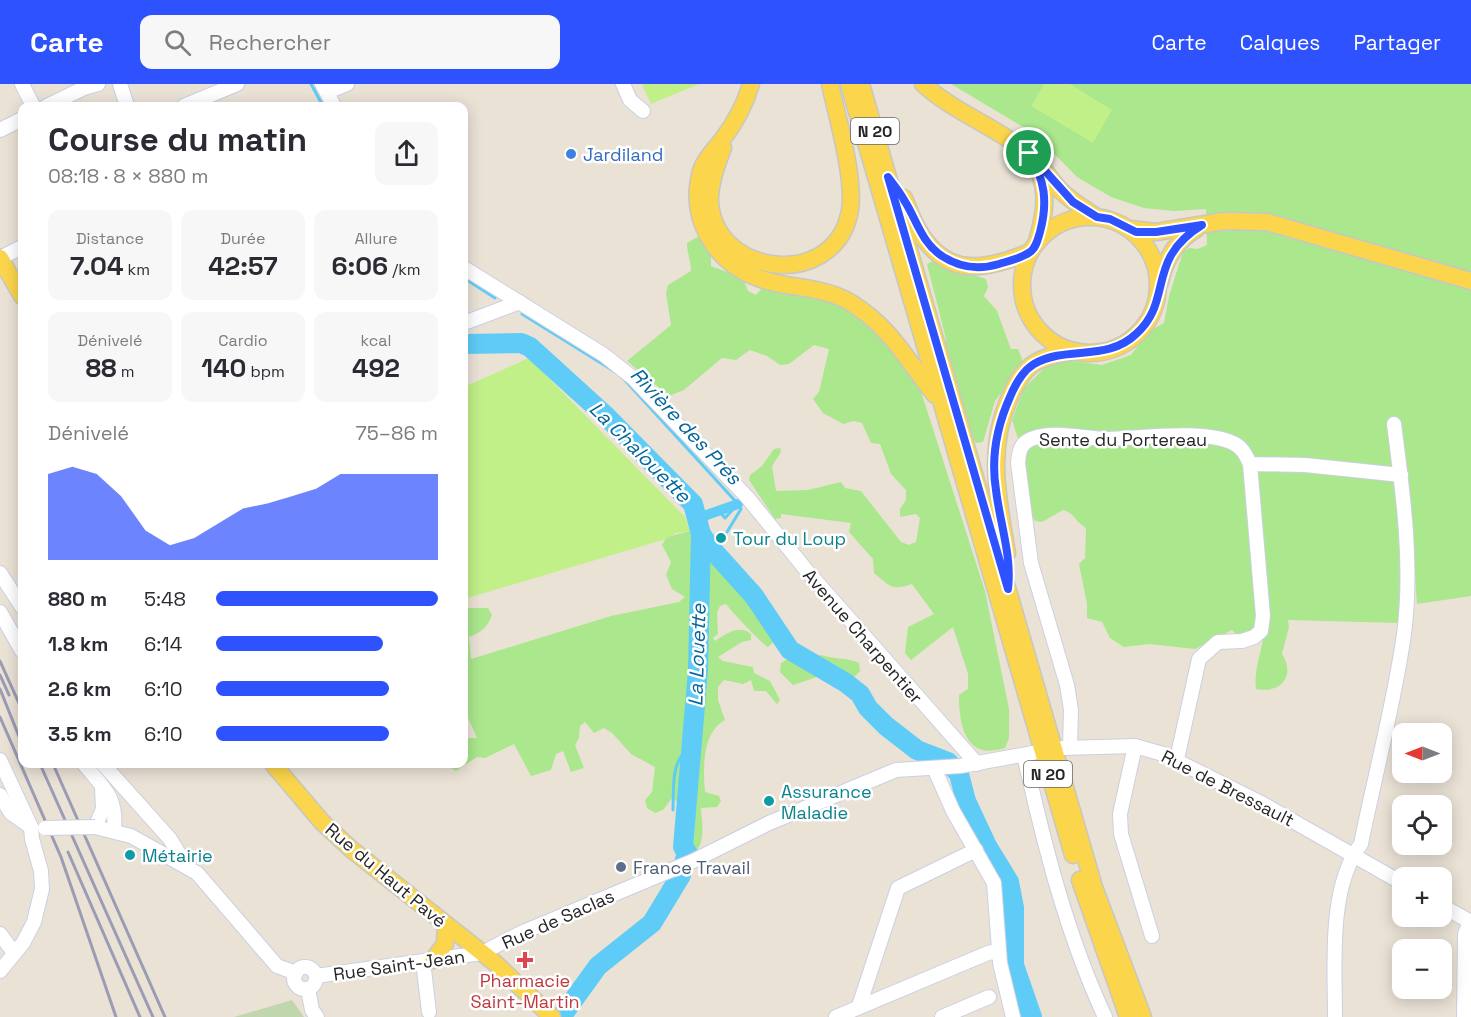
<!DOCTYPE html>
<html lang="fr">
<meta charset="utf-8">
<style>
:root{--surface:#fff;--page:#f7f7f7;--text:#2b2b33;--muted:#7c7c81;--accent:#2f52ff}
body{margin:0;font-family:"Space Grotesk",sans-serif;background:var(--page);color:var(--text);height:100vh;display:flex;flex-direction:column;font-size:22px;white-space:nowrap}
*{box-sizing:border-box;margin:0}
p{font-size:20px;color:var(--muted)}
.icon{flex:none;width:33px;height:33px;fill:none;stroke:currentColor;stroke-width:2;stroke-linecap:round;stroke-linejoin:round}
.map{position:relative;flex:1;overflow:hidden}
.panel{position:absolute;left:18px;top:18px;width:450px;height:666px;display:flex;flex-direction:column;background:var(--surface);border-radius:12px;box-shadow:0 3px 15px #0003}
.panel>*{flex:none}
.needle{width:39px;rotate:270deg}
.buttons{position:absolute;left:1392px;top:639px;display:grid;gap:12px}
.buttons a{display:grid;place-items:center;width:60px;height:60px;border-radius:12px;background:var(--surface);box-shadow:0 3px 15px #0003;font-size:30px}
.pin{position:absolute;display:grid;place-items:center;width:51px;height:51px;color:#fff;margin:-26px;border:3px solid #fff;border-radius:50%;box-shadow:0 2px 6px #0007}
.round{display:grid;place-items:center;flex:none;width:63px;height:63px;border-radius:12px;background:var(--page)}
.head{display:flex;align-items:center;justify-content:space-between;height:102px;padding:0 30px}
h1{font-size:33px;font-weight:700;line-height:45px}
.stats{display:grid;grid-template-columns:repeat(3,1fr);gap:9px;height:102px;padding:6px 30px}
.stats div{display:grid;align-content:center;border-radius:12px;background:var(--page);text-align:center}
.stats b{font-size:26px;font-weight:700}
.stats small{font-size:16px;font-weight:400}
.stats p{font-size:16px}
.chart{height:168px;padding:12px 30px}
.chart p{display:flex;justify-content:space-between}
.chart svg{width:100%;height:108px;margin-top:6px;fill:var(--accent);opacity:.7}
ul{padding:0 30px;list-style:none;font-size:20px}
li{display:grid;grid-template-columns:96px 72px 1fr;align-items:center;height:45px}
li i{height:15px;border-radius:8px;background:var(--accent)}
header{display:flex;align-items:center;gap:36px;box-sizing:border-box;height:84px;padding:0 30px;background:var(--accent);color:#fff}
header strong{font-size:28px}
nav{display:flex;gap:33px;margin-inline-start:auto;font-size:21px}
.search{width:420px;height:54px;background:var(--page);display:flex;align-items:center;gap:15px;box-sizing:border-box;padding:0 21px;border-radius:12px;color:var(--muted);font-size:22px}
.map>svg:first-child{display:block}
</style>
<header>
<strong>Carte</strong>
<div class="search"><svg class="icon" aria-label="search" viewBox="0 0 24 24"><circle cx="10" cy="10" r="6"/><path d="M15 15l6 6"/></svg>Rechercher</div>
<nav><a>Carte</a><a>Calques</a><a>Partager</a></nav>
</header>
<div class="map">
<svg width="1471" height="933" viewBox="0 0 1471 933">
<rect width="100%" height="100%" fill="#ebe2d6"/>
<g fill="#aae78d">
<path d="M951 0H1471V512L1417 520 1415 491H1402L1398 539 1288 536 1289 543 1282 570C1296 592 1281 610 1256 605 1253 583 1264 565 1264 544L1238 552 1232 546 1195 565 1149 560 1124 563 1110 554 1102 538 1087 534V520L1079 480 1085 474 1086 444C1076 439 1074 428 1063 426L1042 438 1035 437 1031 430 1023 370 1012 336 1024 304 1051 278 1068 276 1102 281 1131 271 1149 247 1164 239 1169 212 1183 168 1189 164 1198 165 1207 161 1206 125 1174 127 1144 124 1111 113 1077 93 1035 50Z"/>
<path d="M704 149 711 162V182L743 194 748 207 756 211 763 203 787 196 873 236 916 292 985 507 1009 625V654L1005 664C965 677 959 641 959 611L968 605V590L953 543 911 576 905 569 908 543 934 530 912 500C891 507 890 502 874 489L873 475 849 448 851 439 781 430V434L775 435 749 396 750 391 762 382 774 365 780 364 781 368 772 382 776 407 808 406 841 398 845 404 861 407 901 458 909 461 916 458 920 434 916 430 900 433V425L906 416V406L891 390 880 360 871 359 862 339 854 337 843 340 823 329 813 315 819 308 829 265 814 261 789 280 780 281 767 272 750 266 736 276 722 274 684 306 669 312 627 277 671 241 666 209 668 201 691 187C691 176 687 170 687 159Z"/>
<path d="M933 177 986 195 988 203 984 212 997 227 1011 265H1018L1024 280 995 317 983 358 976 359 969 348 944 264 946 255 927 180Z"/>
<path d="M690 447 715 479 737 487 759 502 761 511 748 519 763 536 782 543 783 550 768 563C763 561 732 528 726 520L720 522 717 529 718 550 713 554 715 557C726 550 739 540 751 550V556L742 558 718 573 723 577 753 583 754 589 770 597 780 616 777 620 766 607H754L751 596 743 600 724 596 718 603V616L725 636C702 648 703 685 705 708L719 712 721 717 717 723 701 724C702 740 706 758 694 770L687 769C684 753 690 723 672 714L663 726 655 729 647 724 645 716 652 708 655 683 631 670 612 649 604 644 594 649 585 638 580 642 579 654 575 661 584 684 571 688 563 667 556 670 551 686 531 692 514 660 485 674 477 673 456 687 451 684 450 680H464V654H477L464 625V524H488L492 531C487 544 482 548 469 553L471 575 611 532 679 518 685 513 672 505 666 491 671 478 662 461 667 453Z"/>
<path d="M821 571C832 575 851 574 859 579L860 587 853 594 823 591 793 601 780 588 781 579 786 576Z"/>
</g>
<path fill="#c0d6ac" d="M292 916 304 933H234Z"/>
<g fill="#c1ef88">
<path d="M642 0H699L651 20Z"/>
<path d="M1044 0H1070L1112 26 1093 59 1031 22Z"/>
<path d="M529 274 685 433 690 447 676 449 666 455 464 515V303Z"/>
</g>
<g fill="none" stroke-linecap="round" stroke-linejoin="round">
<g stroke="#5fccf7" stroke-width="3">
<path d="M311 0 323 22"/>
<path d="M464 194 495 214"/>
<path d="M522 230 617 289"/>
<path d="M622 293 738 420 741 425 727 448"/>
<path d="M698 434 718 426 725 434 738 420"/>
<path d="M673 726C674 699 670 679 692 660"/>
</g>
<path stroke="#5fccf7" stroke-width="10" d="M698 434 738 420"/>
<g stroke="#5fccf7" stroke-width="20">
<path d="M464 260 521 259 530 263 607 333 693 420 701 450 709 462 754 512 790 566 846 599 860 610 868 624 886 642 917 666 948 678 959 690 966 717 987 762 1009 798 1014 824V881L1032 933"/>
<path d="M561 933 598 882 652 839 681 791 687 768 683 763 698 586 701 450"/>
</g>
<g stroke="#cbcfe2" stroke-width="16">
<g id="minor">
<path d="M22 0 33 22"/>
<path d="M120 0 127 22"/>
<path d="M322 0 334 22"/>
<path d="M623 0 630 16 643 27"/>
<path d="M327 8 347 0"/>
<path d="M47 22 84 4 98 0"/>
<path d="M184 22 237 0"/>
<path d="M0 46 22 35"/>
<path d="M0 174 22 163"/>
<path d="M464 184 604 271 633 294 747 413 807 487 977 680"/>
<path d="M464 239 520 218"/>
<path d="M0 489 22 523"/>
<path d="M0 528 22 567"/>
<path d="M1135 662 1120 730 1121 750 1152 852"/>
<path d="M1070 663 1071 626 1067 601 1031 479 1018 379C1019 366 1021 358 1034 354 1055 346 1086 355 1108 355 1141 354 1204 345 1233 359 1242 363 1246 371 1250 380L1305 381 1401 391"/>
<path d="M1062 664 1135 662 1163 670 1263 720 1402 799"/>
<path d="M1024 671C1044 760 1066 849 1105 933"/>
<path d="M1177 675 1199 575 1218 558 1242 557 1254 553 1261 547 1263 532 1250 380"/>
<path d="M0 676 31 743 32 755 41 787 42 805 34 838 23 859 0 887"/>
<path d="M84 680C104 705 117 712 114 746"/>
<path d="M103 680 170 755 184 778"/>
<path d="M934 684 953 727 994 799 1000 879 1013 933"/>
<path d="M102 703 103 725 95 743 131 752 197 789 277 882 296 889"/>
<path d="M0 711 11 729 31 743"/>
<path d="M1442 822 1471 838"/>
<path d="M0 850 14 869"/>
<path d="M423 877 429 928"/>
<circle cx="305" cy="894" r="11"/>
<path d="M316 892 482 869 521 849 693 777 769 739 896 686 961 682 1033 669"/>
<path d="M308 905 312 926 317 933"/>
<path d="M859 922 898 804 976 766"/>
<path d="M836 933 988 869 999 867"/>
<path d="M942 933 989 913"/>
<path d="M1335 933C1335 881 1328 803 1361 760 1375 690 1394 621 1404 550 1413 481 1403 409 1394 340"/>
<path d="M1464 933 1465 850 1470 838"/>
</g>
</g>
<g stroke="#c7c7c7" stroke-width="19">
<g id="major">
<path d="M751 0C745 21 735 39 722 56 715 65 704 76 701 87 688 134 714 179 761 195 791 205 825 202 853 220 894 247 905 274 935 311"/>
<path d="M849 0 1073 771"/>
<path d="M861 0 1094 803 1143 933"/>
<path d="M923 0C954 28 994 42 1027 68 1041 79 1048 93 1060 106 1071 117 1083 124 1097 133"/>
<path d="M723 64C717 80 711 96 710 113 709 191 831 208 849 131 857 100 837 33 830 0"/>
<path d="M904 114C908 123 911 132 915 140 943 194 982 188 1030 168"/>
<circle cx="1090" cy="201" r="68"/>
<path d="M1130 145 1156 148 1224 137 1267 138 1471 197"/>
<path d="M1037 157C1044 132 1049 110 1038 85"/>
<path d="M0 174 22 212"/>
<path d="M1160 198C1165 175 1176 157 1196 145"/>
<path d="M1007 469C998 416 987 366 1009 315 1014 303 1021 289 1032 281 1044 272 1060 270 1075 267"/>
<path d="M273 680 322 738 351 765 495 879 552 933"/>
<path d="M1080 796 1128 933"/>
<path d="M433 876 445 860 446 841"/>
</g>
</g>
<use href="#minor" stroke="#fff" stroke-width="14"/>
<use href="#major" stroke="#fbd54b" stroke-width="16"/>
<g stroke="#999cb3" stroke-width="3">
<path d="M0 577 22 626"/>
<path d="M0 591 9 611"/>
<path d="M0 605 22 660"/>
<path d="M0 633 61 773 116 933"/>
<path d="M40 680 153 933"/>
<path d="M53 680 165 933"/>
<path d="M68 768 140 933"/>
</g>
<g stroke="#cbcfe2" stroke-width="16" stroke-linecap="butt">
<path id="minor-bridge" d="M45 744 95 743"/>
</g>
<use href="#minor-bridge" stroke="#fff" stroke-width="14"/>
</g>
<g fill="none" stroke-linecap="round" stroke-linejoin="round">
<g stroke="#fff" stroke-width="12">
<path id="route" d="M1029 69 1073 118 1097 133 1110 135 1136 148H1156L1202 141C1145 176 1174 216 1136 250 1107 278 1067 261 1034 280 1022 287 1015 301 1010 313 997 342 991 375 996 406 1000 440 1012 472 1008 505L888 93C893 100 900 108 904 116 917 136 921 158 942 172 960 184 979 186 999 180 1009 177 1022 174 1030 168 1036 164 1038 155 1040 148 1048 118 1045 96 1029 69Z"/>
</g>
<use href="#route" stroke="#2f52ff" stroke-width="8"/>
</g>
<circle fill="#3f7fe0" stroke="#fff" stroke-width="2" cx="571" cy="70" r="6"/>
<g fill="#0f9aa8" stroke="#fff" stroke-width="2">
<circle cx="721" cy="454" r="6"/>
<circle cx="769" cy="717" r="6"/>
<circle cx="130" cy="771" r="6"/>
</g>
<circle fill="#5c6f8a" stroke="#fff" stroke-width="2" cx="621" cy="783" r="6"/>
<path fill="#e0444e" stroke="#fff" stroke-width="2" d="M522 867h6v6h6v6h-6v6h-6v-6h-6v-6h6z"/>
<g text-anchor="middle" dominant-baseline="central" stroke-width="5" stroke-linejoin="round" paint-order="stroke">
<g fill="#fff" stroke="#676767" stroke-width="1.5">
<rect x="851" y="34" width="48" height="26" rx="4.5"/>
<rect x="1024" y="677" width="48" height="26" rx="4.5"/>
</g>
<g font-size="16" font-weight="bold" fill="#262626">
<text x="875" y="47">N 20</text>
<text x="1048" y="690">N 20</text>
</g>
<g font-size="18" fill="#366cbe" stroke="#fff" text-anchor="start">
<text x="583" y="70">Jardiland</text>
</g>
<g font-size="18" fill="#262626" stroke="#fff">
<text x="1123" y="355">Sente du Portereau</text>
<text transform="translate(863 552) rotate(49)">Avenue Charpentier</text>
<text transform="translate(1228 704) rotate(27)">Rue de Bressault</text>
<text transform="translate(386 791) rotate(40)">Rue du Haut Pavé</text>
<text transform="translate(558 835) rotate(-24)">Rue de Saclas</text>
<text transform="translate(399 881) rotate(-8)">Rue Saint-Jean</text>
</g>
<g font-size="18" fill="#0d838f" stroke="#fff" text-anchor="start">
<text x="733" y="454">Tour du Loup</text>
<text x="781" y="707">Assurance<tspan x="781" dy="21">Maladie</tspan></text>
<text x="142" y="771">Métairie</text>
</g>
<g font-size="18" fill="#4e5e75" stroke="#fff" text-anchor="start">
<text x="633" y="783">France Travail</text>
</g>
<g font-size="18" fill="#be3a42" stroke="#fff">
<text x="525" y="896">Pharmacie<tspan x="525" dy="21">Saint-Martin</tspan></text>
</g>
<g font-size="20" font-style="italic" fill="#03669e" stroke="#fff">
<text transform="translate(686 342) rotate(47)">Rivière des Prés</text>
<text transform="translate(640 368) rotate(45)">La Chalouette</text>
<text transform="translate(697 571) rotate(-88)">La Louette</text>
</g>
</g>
</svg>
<div class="buttons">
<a><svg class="needle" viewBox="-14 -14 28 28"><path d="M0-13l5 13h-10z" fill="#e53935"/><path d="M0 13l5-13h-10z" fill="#7c7c81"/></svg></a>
<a><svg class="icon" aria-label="locate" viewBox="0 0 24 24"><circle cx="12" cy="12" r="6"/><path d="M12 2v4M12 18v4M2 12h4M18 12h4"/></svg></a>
<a>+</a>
<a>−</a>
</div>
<div class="pin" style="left:1029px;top:69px;background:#1e9e55"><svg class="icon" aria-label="arrive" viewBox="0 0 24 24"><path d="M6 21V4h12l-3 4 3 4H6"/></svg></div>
<section class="panel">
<div class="head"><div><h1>Course du matin</h1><p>08:18 · 8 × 880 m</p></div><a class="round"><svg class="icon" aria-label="share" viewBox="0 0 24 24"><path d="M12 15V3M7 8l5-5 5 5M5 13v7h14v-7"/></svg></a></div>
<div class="stats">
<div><p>Distance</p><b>7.04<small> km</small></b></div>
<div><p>Durée</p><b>42:57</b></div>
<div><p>Allure</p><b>6:06<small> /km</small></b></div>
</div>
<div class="stats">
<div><p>Dénivelé</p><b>88<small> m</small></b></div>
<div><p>Cardio</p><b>140<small> bpm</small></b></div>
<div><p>kcal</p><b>492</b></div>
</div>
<div class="chart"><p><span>Dénivelé</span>75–86 m</p>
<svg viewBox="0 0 160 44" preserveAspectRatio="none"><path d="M0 44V9L10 6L20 9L30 18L40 32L50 38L60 35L70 29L80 23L90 21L100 18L110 15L120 9L130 9L140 9L150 9L160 9V44z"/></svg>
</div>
<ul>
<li><b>880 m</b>5:48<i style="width:100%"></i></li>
<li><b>1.8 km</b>6:14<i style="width:75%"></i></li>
<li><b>2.6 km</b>6:10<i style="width:78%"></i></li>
<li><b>3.5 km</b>6:10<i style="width:78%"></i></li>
</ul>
</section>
</div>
